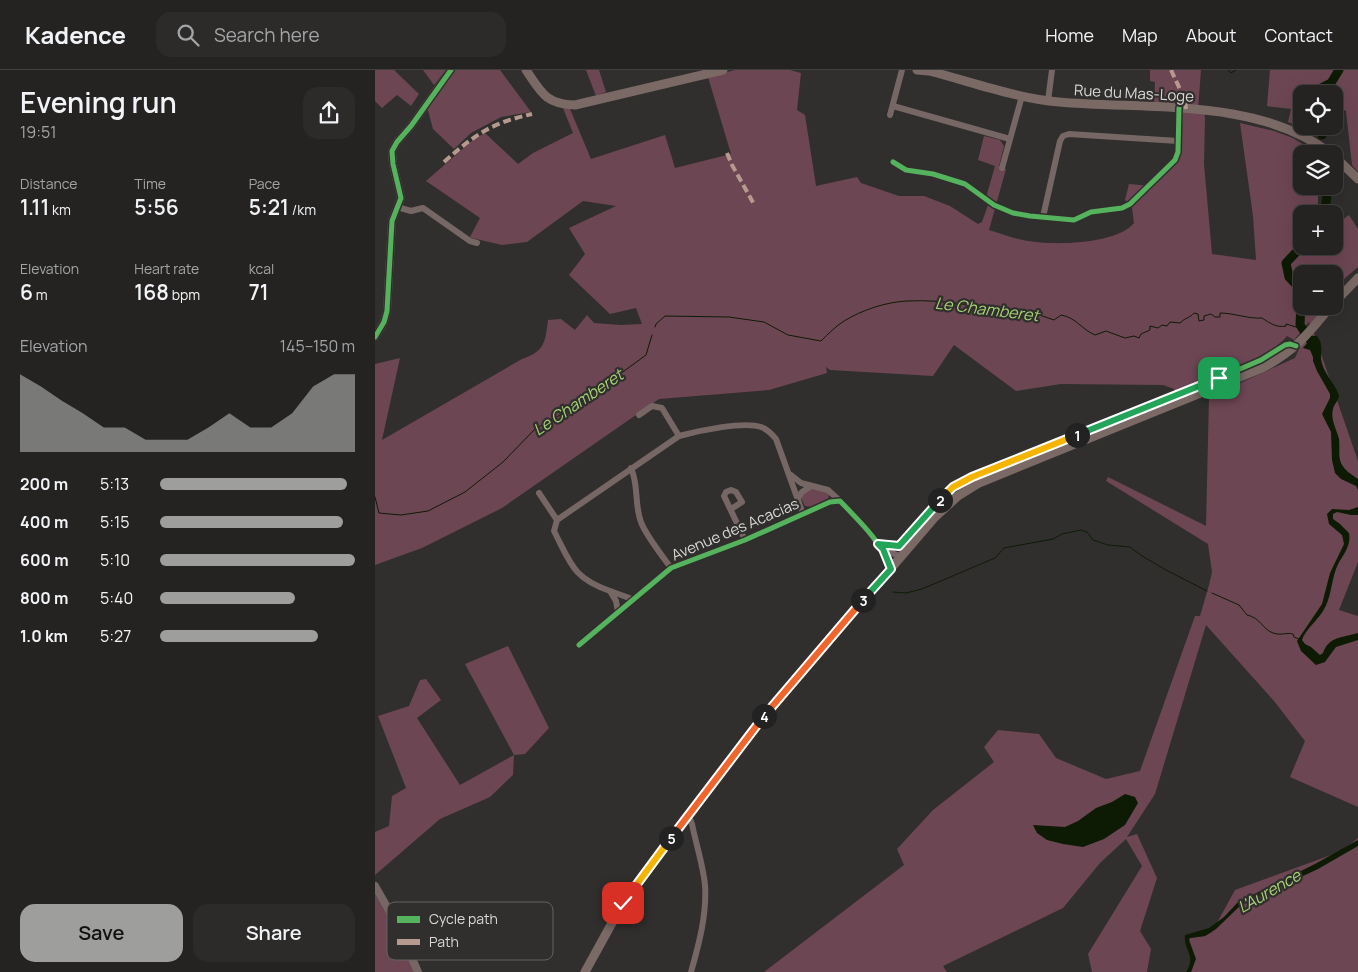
<!DOCTYPE html>
<meta charset="utf-8">
<style>
:root{--surface:#242322;--page:#2c2b2a;--text:#f1f3f6;--muted:#a3a4a5;--line:#414040;--accent:#9e9e9c}
body{margin:0;font-family:Manrope,sans-serif;background:var(--page);color:var(--text);height:100vh;display:flex;flex-direction:column;font-size:19px;white-space:nowrap}
*{box-sizing:border-box;margin:0}
p{font-size:16px;color:var(--muted)}
.icon{flex:none;width:28px;height:28px;fill:none;stroke:currentColor;stroke-width:2;stroke-linecap:round;stroke-linejoin:round}
.map{position:relative;flex:1;overflow:hidden}
.sheet{display:flex;flex-direction:column;background:var(--surface);width:375px}
.sheet>*{flex:none}
.controls{position:absolute;left:918px;top:15px;display:grid;gap:10px}
.controls a{display:grid;place-items:center;width:50px;height:50px;border-radius:10px;background:var(--surface);box-shadow:0 5px 20px #0002,0 0 0 1px var(--line);font-size:25px}
.pin{position:absolute;display:grid;place-items:center;width:42px;height:42px;color:#fff;margin:-21px;border-radius:10px;box-shadow:0 2px 8px #0006}
.km{position:absolute;width:25px;height:25px;margin:-12px;border-radius:50%;background:#222;color:#fff;font-size:14px;line-height:25px;text-align:center}
.round{display:grid;place-items:center;flex:none;width:52px;height:52px;border-radius:15px;background:var(--page)}
.head{display:flex;align-items:center;justify-content:space-between;height:85px;padding:0 20px}
h1{font-size:28px;font-weight:600;line-height:38px}
.figures{display:grid;grid-template-columns:repeat(3,1fr);gap:8px;height:85px;padding:5px 20px}
.figures div{display:grid;align-content:center}
.figures b{font-size:21px;font-weight:600}
.figures small{font-size:14px;font-weight:400}
.figures p{font-size:14px}
.chart{height:140px;padding:10px 20px}
.chart p{display:flex;justify-content:space-between}
.chart svg{width:100%;height:90px;margin-top:5px;fill:var(--accent);opacity:.7}
.button{display:flex;gap:10px;margin-top:auto;padding:10px 20px}
.button a{flex:1;height:58px;border-radius:15px;background:var(--accent);color:#111;font-size:20px;font-weight:600;line-height:58px;text-align:center}
.button a+a{background:var(--page);color:var(--text)}
ul{padding:0 20px;list-style:none;font-size:16px}
li{display:grid;grid-template-columns:80px 60px 1fr;align-items:center;height:38px}
li i{height:12px;border-radius:6px;background:var(--accent)}
header{display:flex;align-items:center;gap:30px;box-sizing:border-box;height:70px;padding:0 25px;background:var(--surface);border-bottom:1px solid var(--line)}
header strong{font-size:24px}
nav{display:flex;gap:28px;margin-inline-start:auto;font-size:18px}
.search{width:350px;height:45px;background:var(--page);display:flex;align-items:center;gap:12px;box-sizing:border-box;padding:0 18px;border-radius:15px;color:var(--muted);font-size:19px}
main{display:flex;flex:1;min-height:0}
.map>svg:first-child{display:block}
</style>
<header>
<strong>Kadence</strong>
<div class="search"><svg class="icon" aria-label="search" viewBox="0 0 24 24"><circle cx="10" cy="10" r="6"/><path d="M15 15l6 6"/></svg>Search here</div>
<nav><a>Home</a><a>Map</a><a>About</a><a>Contact</a></nav>
</header>
<main>
<section class="sheet">
<div class="head"><div><h1>Evening run</h1><p>19:51</p></div><a class="round"><svg class="icon" aria-label="share" viewBox="0 0 24 24"><path d="M12 15V3M7 8l5-5 5 5M5 13v7h14v-7"/></svg></a></div>
<div class="figures">
<div><p>Distance</p><b>1.11<small> km</small></b></div>
<div><p>Time</p><b>5:56</b></div>
<div><p>Pace</p><b>5:21<small> /km</small></b></div>
</div>
<div class="figures">
<div><p>Elevation</p><b>6<small> m</small></b></div>
<div><p>Heart rate</p><b>168<small> bpm</small></b></div>
<div><p>kcal</p><b>71</b></div>
</div>
<div class="chart"><p><span>Elevation</span>145–150 m</p>
<svg viewBox="0 0 160 44" preserveAspectRatio="none"><path d="M0 44V6L10 12L20 19L30 25L40 32L50 32L60 38L70 38L80 38L90 32L100 25L110 32L120 32L130 25L140 12L150 6L160 6V44z"/></svg>
</div>
<ul>
<li><b>200 m</b>5:13<i style="width:96%"></i></li>
<li><b>400 m</b>5:15<i style="width:94%"></i></li>
<li><b>600 m</b>5:10<i style="width:100%"></i></li>
<li><b>800 m</b>5:40<i style="width:69%"></i></li>
<li><b>1.0 km</b>5:27<i style="width:81%"></i></li>
</ul>
<div class="button"><a>Save</a><a>Share</a></div>
</section>
<div class="map">
<svg width="983" height="902" viewBox="0 0 983 902">
<rect width="100%" height="100%" fill="#302f2e"/>
<g fill="#6d4653">
<path d="M0 0H19L44 24 36 36 22 25 7 38 0 31Z"/>
<path d="M48 0H71L59 15Z"/>
<path d="M80 0H125L156 42 126 47 96 63 79 79 58 59 52 37Z"/>
<path d="M211 0H224L231 22 221 26Z"/>
<path d="M360 0H415L426 3 422 40 430 45 441 116 482 107 486 113 524 126H549L575 136 603 154 607 152 613 135 612 124 620 96 603 90 609 66 625 70 629 76 624 96 631 99 614 160C625 163 636 168 648 170 674 176 741 175 759 153L757 138 750 130 754 114 775 116 800 90 804 38 779 37 780 12 775 11V0H826L823 40 829 41 830 48 829 94 837 184 881 190 878 146 865 53 899 61 918 68 942 83 926 84V116H943V133L940 144H926V171L910 191 931 176H959V156L974 145 983 159V197L969 209 959 223V204H926V236H949L936 255 983 391V492L964 540 983 546V737L915 707 930 671 899 631 831 555 780 724 752 767 762 764 782 808 765 861 776 879 772 902H717L713 884 767 796 751 769 725 793 688 838 568 896 572 902H389L529 795 522 779 558 740 619 692 609 677 623 660 664 664 681 688 731 709 765 701 820 546H825L834 515 837 502 833 474 731 411 733 407 831 456 834 327 920 288 935 255 934 252 919 270 912 266C886 296 836 310 799 325V319L788 315 686 314 641 321 579 275 558 306 455 300 451 297 452 303 394 320 284 329 127 438 47 478 0 495V294L25 288 7 370 147 289C170 281 170 273 173 250L186 249 200 260 212 245 219 253 246 255 267 254 261 238 235 244 194 205 210 184 194 158 241 136 208 131 152 172 127 175 97 168 95 167 105 148 51 111 98 70 110 63 143 94 158 83 198 63 188 38 195 39 216 89 290 65 300 98 356 84 333 7Z"/>
<path d="M895 0H983V102L977 95 971 41 959 35V24H926V56H944L940 63 913 52 916 39 892 36Z"/>
<path d="M437 418 452 422 454 425 453 429 437 437 430 436 426 428 427 424Z"/>
<path d="M133 576 174 658 150 684 139 685 138 705 115 727 65 749 0 805V762L14 756 17 726 31 718 3 646 34 636 45 610 51 609 66 630 42 648 85 715 139 685 90 594Z"/>
<path d="M983 768V902H816C822 887 818 884 814 870L815 868 830 866 837 862 860 820 967 781Z"/>
<path d="M0 824 46 902H0Z"/>
</g>
<g fill="#0e1b04">
<path d="M938 266H942C948 273 946 280 946 289 948 303 959 312 964 325 963 332 959 334 958 339 955 349 962 360 964 369 965 377 963 386 966 393 970 401 976 404 983 409V420L981 416 966 409 960 403 957 390 956 362 947 344 955 328V324L942 301 938 291V287L935 280 928 278Z"/>
<path d="M983 437V445H976L962 442 958 444V449L965 454 974 463C977 478 965 487 961 499 956 513 956 529 948 541 942 551 930 560 927 570L930 574 936 577 945 585 948 583C954 566 967 568 983 563V570L961 577 950 592 941 595 926 581 922 571 947 534 955 503 969 474 967 465 954 454 952 444 957 439 974 440Z"/>
<path d="M750 724 760 727 763 733 750 755 729 769 708 777 688 774 672 770 662 763 658 755 690 757 703 751 721 738 737 732Z"/>
<path d="M983 770V776L943 799 866 835 841 859 830 866 815 868 814 870 821 889 816 902H811C822 885 808 880 810 865L834 858 849 847 863 832 940 794Z"/>
</g>
<g fill="none" stroke-linecap="round" stroke-linejoin="round">
<g stroke="#0e1b04" stroke-width="1">
<path d="M853 0 856 3 861 0"/>
<path d="M280 257 281 254 290 246 354 247 389 252 413 265 446 271C453 264 461 256 469 251 487 240 511 232 532 231 571 229 613 237 650 248L659 243 679 250 686 245C702 248 706 259 720 265L731 261 750 268 759 266 764 268 766 264 775 260V256L783 258 787 255 792 256 795 252 805 253C811 247 815 248 819 243L823 244 824 251 829 250V246L836 244 840 247H845V243C859 243 873 249 887 248 895 253 901 258 911 256V254L921 257 925 255"/>
<path d="M0 427 4 443 26 445 53 441 90 422 128 392 160 359 201 336 271 285 277 265"/>
<path d="M518 522 531 523 547 519 620 488 629 478 678 469 687 464 706 460 712 462 718 470 733 475 755 477 767 486 791 500 832 521"/>
<path d="M837 523 864 535 872 545C886 548 887 559 898 563 906 566 911 562 918 564L919 567 924 569"/>
</g>
<g stroke="#0e1b04" stroke-width="9">
<path d="M945 24 946 18 956 13 964 0"/>
<path d="M947 65V56"/>
<path d="M949 144 952 126 951 116"/>
<path d="M926 220 914 207 911 193 927 176"/>
<path d="M926 232 925 255 935 270"/>
</g>
<g stroke="#776764" stroke-width="6">
<path d="M673 31 677 0"/>
<path d="M518 36 635 69"/>
<path d="M515 45 527 0"/>
<path d="M518 92 531 100 558 104 590 114 619 135 638 143 655 146 699 150 716 142 747 138 755 134 800 90 803 82 804 38"/>
<path d="M627 98 647 26"/>
<path d="M22 137 36 141 48 138 95 171 102 173"/>
<path d="M668 147 685 71 688 66 694 64 803 71"/>
<path d="M264 345 277 336 287 338 304 366"/>
<path d="M256 398C264 415 259 434 266 452 270 464 288 487 296 498"/>
<path d="M416 405 426 413 453 420 465 431"/>
<path d="M164 423 182 450 179 461C196 494 198 508 235 521"/>
<path d="M423 428 427 422 436 416"/>
<path d="M356 439 367 432 361 422 356 420 351 422 349 426 370 470"/>
<path d="M182 450 304 366C322 361 369 351 386 357 392 359 397 364 401 369L428 444"/>
<path d="M508 479 526 487"/>
<path d="M243 542 241 531 235 521 257 529"/>
<path d="M204 575 296 498 370 470 455 432 465 431C484 451 507 472 516 499"/>
<path d="M313 745 317 754C321 774 328 795 330 815 332 844 324 874 316 902"/>
</g>
<g stroke="#776764" stroke-width="8">
<path d="M0 267 9 252 12 241 17 151 26 128 18 94 17 81 22 72 36 56 76 0"/>
<path d="M0 816 24 858 43 902"/>
</g>
<g stroke="#7a6965" stroke-width="9">
<path d="M151 0C166 22 170 34 200 35L348 0"/>
<path d="M542 0 554 1C597 12 640 28 684 32 770 40 884 27 956 84"/>
<path d="M959 86 983 109"/>
<path d="M959 233 983 208"/>
<path d="M210 902 248 833 382 655 559 448 583 426 604 413 887 298C919 282 934 263 956 236"/>
</g>
<g stroke="#b69a8f" stroke-width="4" stroke-dasharray="8 4" stroke-linecap="butt">
<path d="M796 0 810 30 811 39"/>
<path d="M352 83 357 95 380 136"/>
<path d="M69 92C101 64 114 54 157 44"/>
</g>
<g stroke="#312f2d" stroke-width="8">
<g id="cycleway">
<path d="M518 92 531 100 558 104 590 114 619 135 638 143 655 146 699 150 716 142 747 138 755 134 800 90 803 82 804 38"/>
<path d="M0 267 9 252 12 241 17 151 26 128 18 94 17 81 22 72 36 56 76 0"/>
<path d="M503 474 524 476 567 427 578 417 597 407 844 308 886 290 910 275 915 274 921 276"/>
<path d="M204 575 296 498 370 470 455 432 465 431C484 451 507 472 516 499"/>
</g>
</g>
<use href="#cycleway" stroke="#56b35d" stroke-width="5"/>
</g>
<g fill="none" stroke-linecap="round" stroke-linejoin="round">
<g stroke="#fff" stroke-width="10">
<path id="split-1" d="M702 365 844 308"/>
</g>
<g stroke="#fff" stroke-width="10">
<path id="split-2" d="M565 430 578 417 597 407 702 365"/>
</g>
<g stroke="#fff" stroke-width="10">
<path id="split-3" d="M488 530 516 499 508 479 503 474 524 476 565 430"/>
</g>
<g stroke="#fff" stroke-width="10">
<path id="split-4" d="M389 646 488 530"/>
</g>
<g stroke="#fff" stroke-width="10">
<path id="split-5" d="M296 768 389 646"/>
</g>
<g stroke="#fff" stroke-width="10">
<path id="split-6" d="M248 833 296 768"/>
</g>
<use href="#split-1" stroke="#22a559" stroke-width="6"/>
<use href="#split-2" stroke="#f5b400" stroke-width="6"/>
<use href="#split-3" stroke="#22a559" stroke-width="6"/>
<use href="#split-4" stroke="#f0652b" stroke-width="6"/>
<use href="#split-5" stroke="#f0652b" stroke-width="6"/>
<use href="#split-6" stroke="#f5b400" stroke-width="6"/>
</g>
<g text-anchor="middle" dominant-baseline="central" stroke-width="4.5" stroke-linejoin="round" paint-order="stroke">
<g font-size="15" fill="#dad9d7" stroke="#312f2d">
<text transform="translate(759 23) rotate(3)">Rue du Mas-Loge</text>
<text transform="translate(360 459) rotate(-23)">Avenue des Acacias</text>
</g>
<g font-size="16" font-style="italic" fill="#a4d273" stroke="#312f2d">
<text transform="translate(612 239) rotate(7)">Le Chamberet</text>
<text transform="translate(203 332) rotate(-34)">Le Chamberet</text>
<text transform="translate(894 821) rotate(-30)">L'Aurence</text>
</g>
</g>
<rect x="12" y="832" width="166" height="58" rx="8" fill="#312f2d" stroke="#646260" stroke-width="1"/>
<rect x="22" y="846" width="23" height="7" fill="#56b35d"/>
<rect x="22" y="869" width="23" height="6" fill="#b69a8f"/>
<g font-size="14" fill="#dad9d7">
<text x="54" y="854">Cycle path</text>
<text x="54" y="877">Path</text>
</g>
</svg>
<div class="controls">
<a><svg class="icon" aria-label="locate" viewBox="0 0 24 24"><circle cx="12" cy="12" r="6"/><path d="M12 2v4M12 18v4M2 12h4M18 12h4"/></svg></a>
<a><svg class="icon" aria-label="layers" viewBox="0 0 24 24"><path d="M12 4l9 5-9 5-9-5zM3 14l9 5 9-5"/></svg></a>
<a>+</a>
<a>−</a>
</div>
<div class="pin" style="left:844px;top:308px;background:#1e9e55"><svg class="icon" aria-label="arrive" viewBox="0 0 24 24"><path d="M6 21V4h12l-3 4 3 4H6"/></svg></div>
<div class="pin" style="left:248px;top:833px;background:#d93025"><svg class="icon" aria-label="check" viewBox="0 0 24 24"><path d="M5 12l5 5 9-10"/></svg></div>
<b class="km" style="left:702px;top:365px">1</b>
<b class="km" style="left:565px;top:430px">2</b>
<b class="km" style="left:488px;top:530px">3</b>
<b class="km" style="left:389px;top:646px">4</b>
<b class="km" style="left:296px;top:768px">5</b>
</div>
</main>
